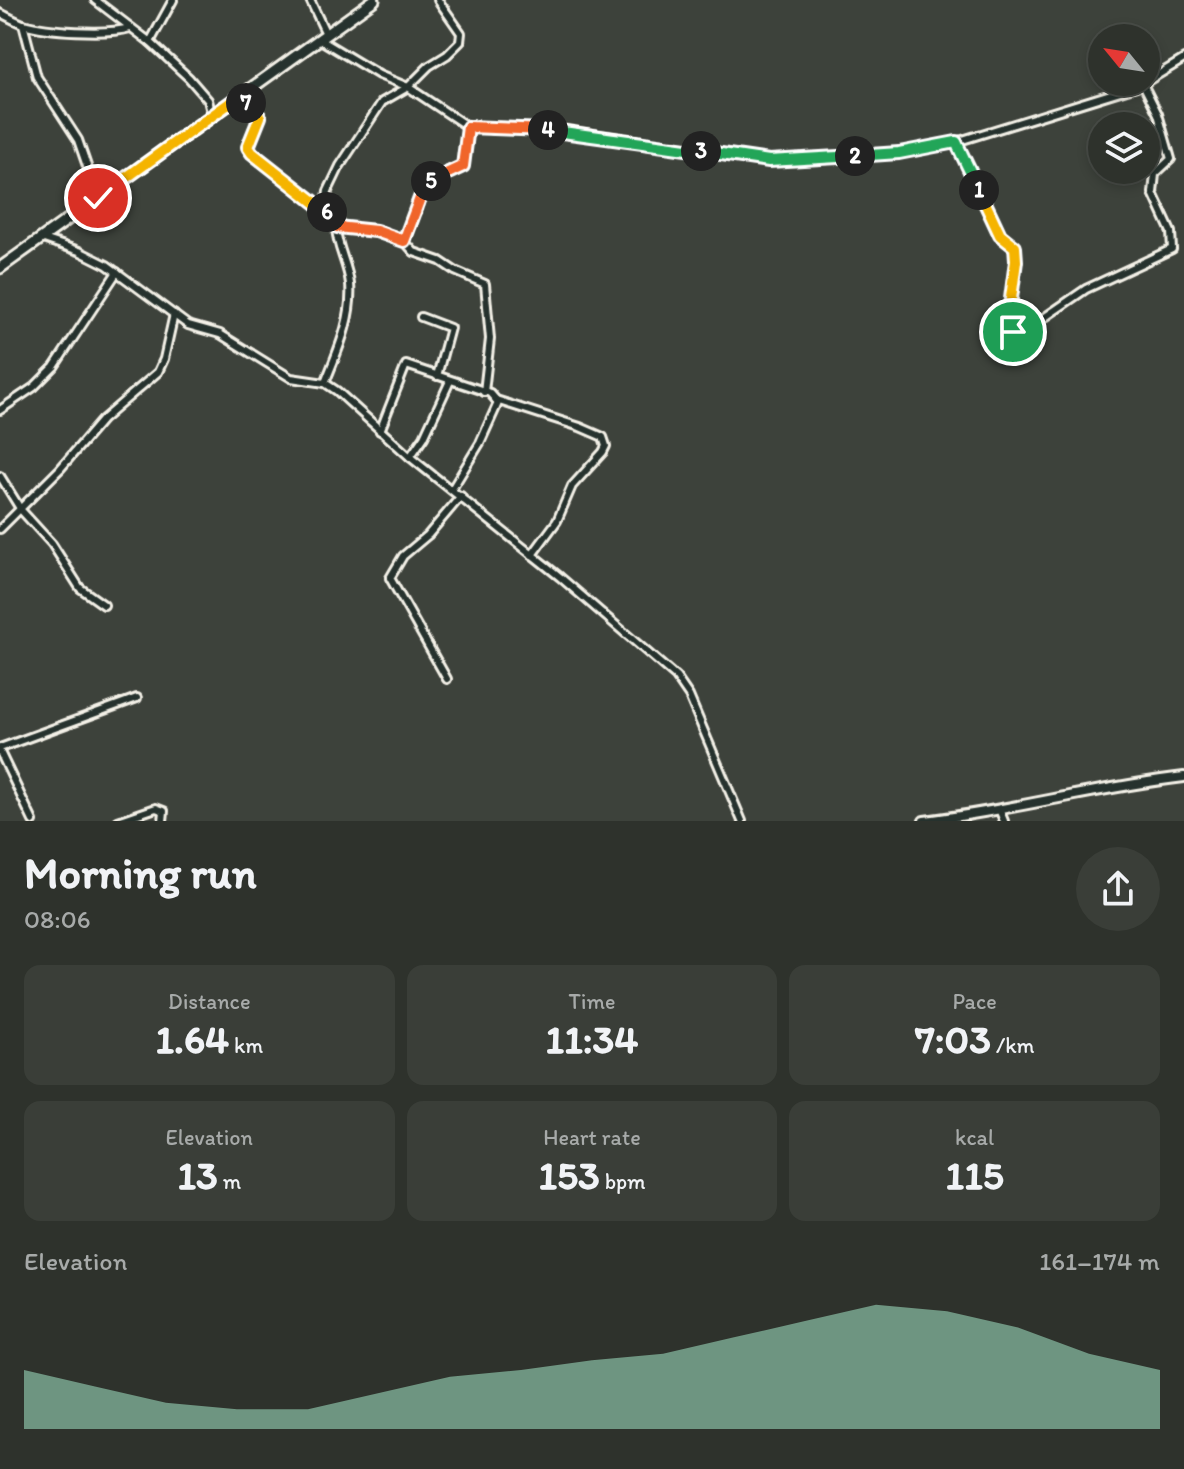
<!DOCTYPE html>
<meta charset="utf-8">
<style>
:root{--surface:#2e322c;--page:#3a3e38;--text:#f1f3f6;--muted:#a7aaa9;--line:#494d48;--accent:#8abfa5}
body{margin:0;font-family:Itim,sans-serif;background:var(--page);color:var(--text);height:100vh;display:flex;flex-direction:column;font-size:30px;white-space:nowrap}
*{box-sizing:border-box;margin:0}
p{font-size:26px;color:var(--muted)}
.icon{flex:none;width:44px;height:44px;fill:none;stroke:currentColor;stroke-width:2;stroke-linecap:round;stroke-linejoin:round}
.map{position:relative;height:821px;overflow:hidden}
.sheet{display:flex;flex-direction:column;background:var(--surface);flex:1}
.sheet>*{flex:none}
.needle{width:52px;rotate:300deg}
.controls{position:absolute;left:1088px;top:24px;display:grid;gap:16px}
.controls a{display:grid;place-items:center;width:72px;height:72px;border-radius:50%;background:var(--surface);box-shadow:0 4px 12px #0003,0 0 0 2px var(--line);font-size:40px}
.pin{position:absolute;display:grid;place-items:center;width:68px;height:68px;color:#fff;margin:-34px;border:4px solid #fff;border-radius:50%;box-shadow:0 2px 8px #0007}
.km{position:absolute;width:40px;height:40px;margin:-20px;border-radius:50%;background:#222;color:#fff;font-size:22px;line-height:40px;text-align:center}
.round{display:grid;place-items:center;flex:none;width:84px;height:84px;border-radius:42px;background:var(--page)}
.head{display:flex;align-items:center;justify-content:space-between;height:136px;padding:0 24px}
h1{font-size:44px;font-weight:700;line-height:60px}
.stats{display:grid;grid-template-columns:repeat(3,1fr);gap:12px;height:136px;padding:8px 24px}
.stats div{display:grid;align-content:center;border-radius:16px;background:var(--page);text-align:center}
.stats b{font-size:40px;font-weight:700}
.stats small{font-size:22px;font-weight:400}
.stats p{font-size:22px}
.chart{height:224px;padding:16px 24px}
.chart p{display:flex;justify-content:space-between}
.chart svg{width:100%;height:144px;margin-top:8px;fill:var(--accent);opacity:.7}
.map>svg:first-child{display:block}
</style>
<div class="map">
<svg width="1184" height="821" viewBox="0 0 1184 821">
<rect width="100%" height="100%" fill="#3d423b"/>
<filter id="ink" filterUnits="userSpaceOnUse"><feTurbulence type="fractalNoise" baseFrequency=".0125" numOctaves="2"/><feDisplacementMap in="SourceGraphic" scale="16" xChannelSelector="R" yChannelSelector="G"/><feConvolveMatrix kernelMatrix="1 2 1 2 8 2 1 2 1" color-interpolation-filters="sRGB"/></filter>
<g filter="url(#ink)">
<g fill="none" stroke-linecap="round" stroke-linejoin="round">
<g stroke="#f4f1e8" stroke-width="12">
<g id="street">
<path d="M95 0 150 42 189 78 208 100 212 116"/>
<path d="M310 0 326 34"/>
<path d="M0 13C7 16 15 21 23 24 47 31 106 35 130 28"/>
<path d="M23 24 37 77 78 140 98 198"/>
<path d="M319 39 379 75 408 87 468 127 566 130 769 161 899 153 956 142 1143 84 1184 59"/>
<path d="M150 42 173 0"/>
<path d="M238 97 258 113 260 117 248 147 252 153 325 211 337 227"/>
<path d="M956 142 1000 235 1015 247 1016 261 1010 306 1013 332 1019 335 1086 289 1172 249 1171 232 1153 193 1155 174 1171 159 1158 114 1143 84"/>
<path d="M325 211 328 191 340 166 382 102 408 87 429 66 447 55 460 42 461 33 438 0"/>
<path d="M41 238 79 251 107 265 188 325 220 334 291 378 325 383 337 391 410 457 560 577 676 677 689 696 742 821"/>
<path d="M404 241 414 252 440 261 455 271 485 284 490 339 484 392"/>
<path d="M421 317 450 328 437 376"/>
<path d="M325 383C337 352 353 319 350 284 348 265 337 247 336 228L338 226 376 231 406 240 420 198 430 182 463 166 468 127"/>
<path d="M0 410 34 387 54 367 117 272"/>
<path d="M380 431 406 365 490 393 496 400 580 427 603 437 606 446 603 452 572 486 557 521 532 555"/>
<path d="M410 457 424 437 450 381"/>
<path d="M0 476 21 510 52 544 80 588 104 605"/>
<path d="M452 489 480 443 498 403 496 400"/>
<path d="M0 529 60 469 102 420 158 372 164 359 174 314"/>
<path d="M447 679 390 578 403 556 428 535 461 496"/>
<path d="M0 748 137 698"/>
<path d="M0 752 33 821"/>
<path d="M999 809 1004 821"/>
<path d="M118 821 156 808 164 811 163 821"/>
</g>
</g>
<g stroke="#f4f1e8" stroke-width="14">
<path id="secondary" d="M924 821C1011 811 1097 787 1184 777"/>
</g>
<g stroke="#f4f1e8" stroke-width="15">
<path id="primary" d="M0 268 374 0"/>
</g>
<use href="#street" stroke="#26332d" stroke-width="6"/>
<use href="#secondary" stroke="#26332d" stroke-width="8"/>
<use href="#primary" stroke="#26332d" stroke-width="9"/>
</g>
</g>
<g fill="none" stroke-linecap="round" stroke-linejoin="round" filter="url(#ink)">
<g stroke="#fff" stroke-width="16">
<path id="split-1" d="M979 190 1000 235 1015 247 1016 261 1010 306 1013 332"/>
</g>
<g stroke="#fff" stroke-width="16">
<path id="split-2" d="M855 156 899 153 956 142 979 190"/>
</g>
<g stroke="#fff" stroke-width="16">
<path id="split-3" d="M701 151 769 161 855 156"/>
</g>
<g stroke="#fff" stroke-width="16">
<path id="split-4" d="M548 130 701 151"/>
</g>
<g stroke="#fff" stroke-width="16">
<path id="split-5" d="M431 181 463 166 468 127 548 130"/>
</g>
<g stroke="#fff" stroke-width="16">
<path id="split-6" d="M327 212 337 227 376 231 404 241 420 198 431 181"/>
</g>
<g stroke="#fff" stroke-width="16">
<path id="split-7" d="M246 103 260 117 248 147 252 153 327 212"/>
</g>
<g stroke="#fff" stroke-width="16">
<path id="split-8" d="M98 198 238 97 246 103"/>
</g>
<use href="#split-1" stroke="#f5b400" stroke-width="10"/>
<use href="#split-2" stroke="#22a559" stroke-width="10"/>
<use href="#split-3" stroke="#22a559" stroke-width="10"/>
<use href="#split-4" stroke="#22a559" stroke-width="10"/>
<use href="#split-5" stroke="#f0652b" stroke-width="10"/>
<use href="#split-6" stroke="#f0652b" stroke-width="10"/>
<use href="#split-7" stroke="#f5b400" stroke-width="10"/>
<use href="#split-8" stroke="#f5b400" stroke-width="10"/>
</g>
</svg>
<div class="controls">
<a><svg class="needle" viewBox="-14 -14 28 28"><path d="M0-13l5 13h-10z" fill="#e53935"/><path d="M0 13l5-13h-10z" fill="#a7aaa9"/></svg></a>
<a><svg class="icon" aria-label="layers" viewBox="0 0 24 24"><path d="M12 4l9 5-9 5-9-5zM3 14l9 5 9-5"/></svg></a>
</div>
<div class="pin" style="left:1013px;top:332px;background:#1e9e55"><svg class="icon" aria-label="arrive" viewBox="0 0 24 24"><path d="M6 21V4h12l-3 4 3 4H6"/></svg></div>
<div class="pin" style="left:98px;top:198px;background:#d93025"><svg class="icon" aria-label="check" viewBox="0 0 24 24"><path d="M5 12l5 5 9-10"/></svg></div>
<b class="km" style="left:979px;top:190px">1</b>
<b class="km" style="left:855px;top:156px">2</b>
<b class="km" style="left:701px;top:151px">3</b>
<b class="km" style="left:548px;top:130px">4</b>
<b class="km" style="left:431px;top:181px">5</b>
<b class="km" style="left:327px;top:212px">6</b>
<b class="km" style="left:246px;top:103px">7</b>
</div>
<section class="sheet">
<div class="head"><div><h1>Morning run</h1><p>08:06</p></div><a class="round"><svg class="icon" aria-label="share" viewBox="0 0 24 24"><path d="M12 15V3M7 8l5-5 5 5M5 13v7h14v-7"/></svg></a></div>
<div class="stats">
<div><p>Distance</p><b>1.64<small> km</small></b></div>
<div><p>Time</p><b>11:34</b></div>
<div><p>Pace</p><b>7:03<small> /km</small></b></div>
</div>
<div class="stats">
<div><p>Elevation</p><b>13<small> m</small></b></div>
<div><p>Heart rate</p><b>153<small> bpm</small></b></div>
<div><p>kcal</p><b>115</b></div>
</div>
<div class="chart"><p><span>Elevation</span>161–174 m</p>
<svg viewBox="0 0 160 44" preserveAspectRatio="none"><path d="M0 44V26L10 31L20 36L30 38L40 38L50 33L60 28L70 26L80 23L90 21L100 16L110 11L120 6L130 8L140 13L150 21L160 26V44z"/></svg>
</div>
</section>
